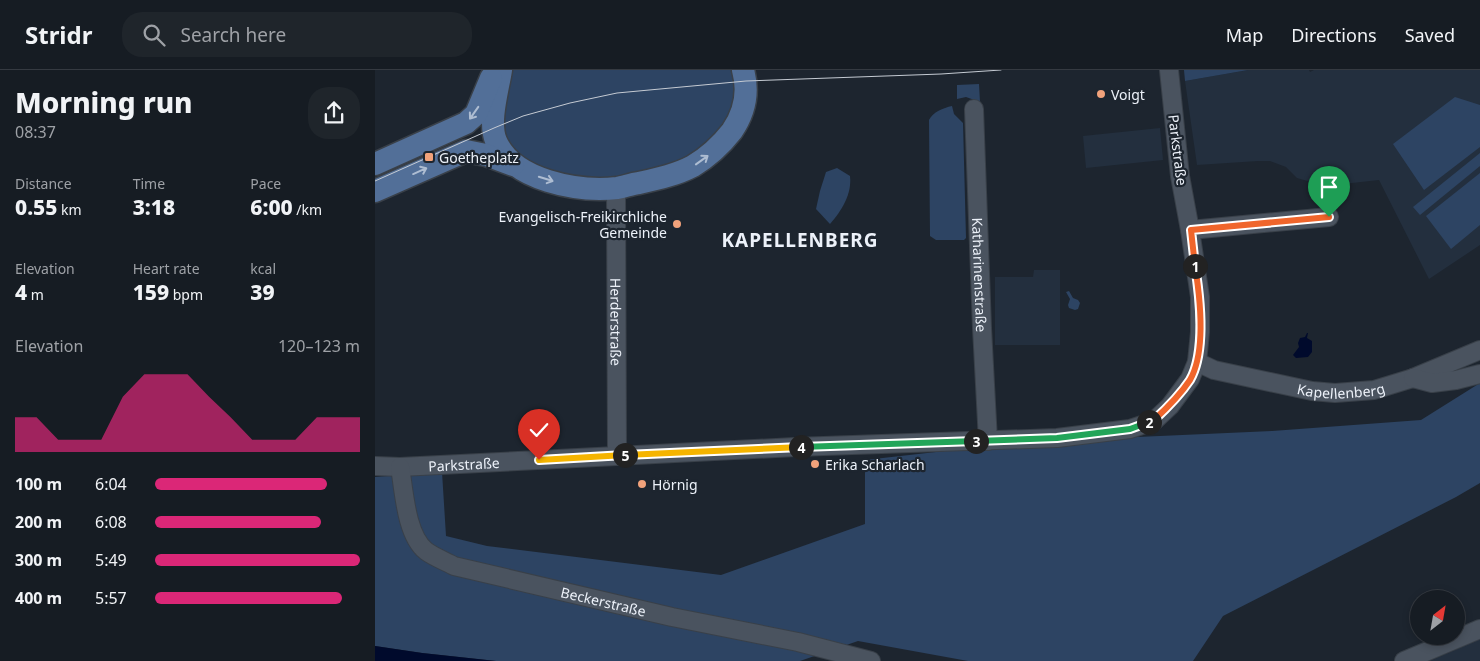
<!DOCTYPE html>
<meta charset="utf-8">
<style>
:root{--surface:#161c23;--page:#1f252b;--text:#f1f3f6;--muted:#9ea1a6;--line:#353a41;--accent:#db2777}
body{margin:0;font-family:"Noto Sans",sans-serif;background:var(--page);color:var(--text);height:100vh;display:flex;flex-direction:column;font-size:19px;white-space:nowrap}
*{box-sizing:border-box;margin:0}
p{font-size:16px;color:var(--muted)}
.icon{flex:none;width:28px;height:28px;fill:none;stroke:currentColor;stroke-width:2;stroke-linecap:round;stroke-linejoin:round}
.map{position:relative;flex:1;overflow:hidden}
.sheet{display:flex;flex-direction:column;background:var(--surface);width:375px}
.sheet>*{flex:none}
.needle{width:32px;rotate:31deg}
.tools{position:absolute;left:1035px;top:520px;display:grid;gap:10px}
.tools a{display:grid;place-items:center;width:55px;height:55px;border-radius:50%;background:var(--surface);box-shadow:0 2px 8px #0003,0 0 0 1px var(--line);font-size:25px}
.pin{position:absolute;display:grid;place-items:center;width:42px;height:42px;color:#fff;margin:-51px -21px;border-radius:50% 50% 50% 0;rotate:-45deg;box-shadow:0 0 5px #0007}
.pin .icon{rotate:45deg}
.km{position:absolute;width:25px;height:25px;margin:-12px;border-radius:50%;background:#222;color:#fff;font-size:14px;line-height:25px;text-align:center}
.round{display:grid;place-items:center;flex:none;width:52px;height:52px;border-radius:20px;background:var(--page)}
.headline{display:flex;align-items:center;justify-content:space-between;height:85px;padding:0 15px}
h1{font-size:28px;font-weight:800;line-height:38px}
.figures{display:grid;grid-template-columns:repeat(3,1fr);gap:8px;height:85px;padding:5px 15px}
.figures div{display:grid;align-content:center}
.figures b{font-size:21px;font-weight:800}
.figures small{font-size:14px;font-weight:400}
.figures p{font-size:14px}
.chart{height:140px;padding:10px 15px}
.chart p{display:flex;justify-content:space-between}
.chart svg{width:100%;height:90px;margin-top:5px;fill:var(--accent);opacity:.7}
ul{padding:0 15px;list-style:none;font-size:16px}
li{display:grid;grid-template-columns:80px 60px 1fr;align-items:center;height:38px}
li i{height:12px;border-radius:6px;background:var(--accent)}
header{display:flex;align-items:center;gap:30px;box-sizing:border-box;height:70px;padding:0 25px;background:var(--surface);border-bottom:1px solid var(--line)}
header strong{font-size:24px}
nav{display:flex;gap:28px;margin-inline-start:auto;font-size:18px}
.search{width:350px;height:45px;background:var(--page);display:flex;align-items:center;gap:12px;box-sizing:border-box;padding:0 18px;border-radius:20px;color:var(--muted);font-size:19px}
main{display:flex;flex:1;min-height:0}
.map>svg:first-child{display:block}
</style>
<header>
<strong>Stridr</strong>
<div class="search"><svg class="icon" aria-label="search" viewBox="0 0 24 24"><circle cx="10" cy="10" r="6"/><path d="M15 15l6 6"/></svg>Search here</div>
<nav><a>Map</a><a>Directions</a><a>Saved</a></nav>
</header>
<main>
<section class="sheet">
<div class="headline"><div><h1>Morning run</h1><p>08:37</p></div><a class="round"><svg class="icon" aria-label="share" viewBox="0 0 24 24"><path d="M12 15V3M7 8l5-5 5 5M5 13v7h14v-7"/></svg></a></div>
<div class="figures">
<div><p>Distance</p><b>0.55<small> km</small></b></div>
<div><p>Time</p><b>3:18</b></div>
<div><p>Pace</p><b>6:00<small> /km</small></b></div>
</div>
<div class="figures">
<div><p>Elevation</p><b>4<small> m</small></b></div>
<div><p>Heart rate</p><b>159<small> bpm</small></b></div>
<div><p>kcal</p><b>39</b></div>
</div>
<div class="chart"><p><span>Elevation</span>120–123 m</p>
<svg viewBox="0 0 160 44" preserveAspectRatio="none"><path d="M0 44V27L10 27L20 38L30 38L40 38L50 17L60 6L70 6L80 6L90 17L100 27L110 38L120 38L130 38L140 27L150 27L160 27V44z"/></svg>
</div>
<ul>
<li><b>100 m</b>6:04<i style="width:84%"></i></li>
<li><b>200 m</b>6:08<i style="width:81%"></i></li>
<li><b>300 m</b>5:49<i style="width:100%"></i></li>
<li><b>400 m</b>5:57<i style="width:91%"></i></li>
</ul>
</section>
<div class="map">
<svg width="1105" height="591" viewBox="0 0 1105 591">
<rect width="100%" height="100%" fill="#1d252f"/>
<g fill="#232f3e">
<path d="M873 0H934L935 2 939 0H1105V175L1054 209 1004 110 950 116 922 108 911 97 895 91H883L822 95 810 11Z"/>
<path d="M785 58 788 90 711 98 708 66Z"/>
<path d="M659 200H685V275H620V207H658Z"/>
<path d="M1105 569V591H1055Z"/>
</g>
<g fill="#2d4463">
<path d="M126 0H367L347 73 241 118 143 97 118 52Z"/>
<path d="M809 0H873L810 11Z"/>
<path d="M604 14 605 32 591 27 582 29V15Z"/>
<path d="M1080 27 1105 35V77L1049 120 1018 74Z"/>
<path d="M577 36 579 44 588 53 591 168 589 170H561L555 166 554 50C558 42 568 38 577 36Z"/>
<path d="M1105 83V96L1045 145 1038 137Z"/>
<path d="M462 98 475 106C477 124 467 140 455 154L441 139 445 121 451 102Z"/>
<path d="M1105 103V155L1076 179 1051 146Z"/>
<path d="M694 221 698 228 703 230 705 233 703 239 700 240 694 238 693 235 695 229 691 222Z"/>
<path d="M1105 313V413L1081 427 848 546 818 591H593L483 571 425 591H121L47 583 0 576V407L67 402 71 466 112 476 346 505 490 454V390L650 372 897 361 1046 350Z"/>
</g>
<g fill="#000a2c">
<path d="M932 263H933L932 268 937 271V282L933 287 921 288 918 285 924 277 923 273 925 268 930 267Z"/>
<path d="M0 576 47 583 121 591H0Z"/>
</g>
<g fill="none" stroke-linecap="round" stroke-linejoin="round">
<g stroke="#394049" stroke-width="20">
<g id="minor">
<path id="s1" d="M599 39 607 258 613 371"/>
<path id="s2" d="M241 118 242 386"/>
<path d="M815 160 954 147"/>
<path id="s3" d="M822 292 839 300 937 321 960 323 999 320 1038 308 1105 280"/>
<path d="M1038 308 1057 313 1081 310 1105 304"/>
<path id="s4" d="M0 396 25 397 420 377 682 368 755 359 779 351 795 336 815 309 822 292 825 262V227L815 160 805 106 794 0"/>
<path id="s5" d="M25 397C29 421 31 465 51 481 59 487 70 491 79 496L297 547 423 572 496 591"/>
<path d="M1029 591 1105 559"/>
</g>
</g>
<g stroke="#394049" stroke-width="25">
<g id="major">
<path d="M126 0C123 20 113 52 121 71 138 111 203 122 242 118 249 117 256 114 264 113 282 109 301 105 318 96 333 87 346 75 357 61 370 42 374 22 368 0"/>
<path d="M0 94 91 53 101 44 116 8"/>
<path d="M0 121 91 81 111 85 138 95"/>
</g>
</g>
<use href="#minor" stroke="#4a535f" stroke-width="18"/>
<use href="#major" stroke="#526f98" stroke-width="22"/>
<path stroke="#c5cbd3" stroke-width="1" d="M0 111 119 58 148 46 195 33 242 23 371 11 566 4 626 0"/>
</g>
<defs><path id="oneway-shaft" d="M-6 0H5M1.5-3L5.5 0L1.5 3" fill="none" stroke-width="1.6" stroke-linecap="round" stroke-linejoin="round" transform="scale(1.25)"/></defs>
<g stroke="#aebdd2">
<use href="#oneway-shaft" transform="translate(99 43) rotate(125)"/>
<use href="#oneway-shaft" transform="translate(327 90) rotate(-36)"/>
<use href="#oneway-shaft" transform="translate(45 101) rotate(-24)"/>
<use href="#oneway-shaft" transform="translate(171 109) rotate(17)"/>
</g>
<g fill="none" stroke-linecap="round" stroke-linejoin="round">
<g stroke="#fff" stroke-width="10">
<path id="split-1" d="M820 196 816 160 954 147"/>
</g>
<g stroke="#fff" stroke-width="10">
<path id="split-2" d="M774 352 779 350C792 338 805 325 815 310 831 282 825 227 820 196"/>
</g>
<g stroke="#fff" stroke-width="10">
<path id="split-3" d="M601 371 682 368 755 359 774 352"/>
</g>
<g stroke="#fff" stroke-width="10">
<path id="split-4" d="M426 377 601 371"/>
</g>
<g stroke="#fff" stroke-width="10">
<path id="split-5" d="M250 385 426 377"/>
</g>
<g stroke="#fff" stroke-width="10">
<path id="split-6" d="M164 390 250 385"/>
</g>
<use href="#split-1" stroke="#f0652b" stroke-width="6"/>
<use href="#split-2" stroke="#f0652b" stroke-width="6"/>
<use href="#split-3" stroke="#22a559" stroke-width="6"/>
<use href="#split-4" stroke="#22a559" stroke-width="6"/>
<use href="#split-5" stroke="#f5b400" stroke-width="6"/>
<use href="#split-6" stroke="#f5b400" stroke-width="6"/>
</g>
<g fill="#f1a27b" stroke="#1d252f" stroke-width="2">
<circle cx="726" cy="24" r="5"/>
<rect x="49" y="82" width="10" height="10" rx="2.5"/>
<circle cx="302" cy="154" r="5"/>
<circle cx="440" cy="394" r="5"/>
<circle cx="267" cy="414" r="5"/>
</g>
<g text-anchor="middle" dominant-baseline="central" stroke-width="4.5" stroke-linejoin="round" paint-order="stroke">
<g font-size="14" fill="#ecf1f9" stroke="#1d252f" text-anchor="start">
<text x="736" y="24">Voigt</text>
<text x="64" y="87">Goetheplatz</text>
<text x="292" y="146" text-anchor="end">Evangelisch-Freikirchliche<tspan x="292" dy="16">Gemeinde</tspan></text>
<text x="450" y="394">Erika Scharlach</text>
<text x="277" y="414">Hörnig</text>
</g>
<g font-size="14" fill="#ecf1f9" stroke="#1d252f">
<text transform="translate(803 80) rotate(83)">Parkstraße</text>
<text stroke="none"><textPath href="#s1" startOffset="166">Katharinenstraße</textPath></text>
<text stroke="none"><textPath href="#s2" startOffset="134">Herderstraße</textPath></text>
<text stroke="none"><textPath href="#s3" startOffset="148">Kapellenberg</textPath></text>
<text stroke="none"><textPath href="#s4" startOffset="89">Parkstraße</textPath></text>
<text stroke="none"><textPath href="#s5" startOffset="275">Beckerstraße</textPath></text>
</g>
<g font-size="19" font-weight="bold" letter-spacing="1" fill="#ecf1f9" stroke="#1d252f">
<text x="425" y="170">KAPELLENBERG</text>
</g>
</g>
</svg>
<div class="tools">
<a><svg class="needle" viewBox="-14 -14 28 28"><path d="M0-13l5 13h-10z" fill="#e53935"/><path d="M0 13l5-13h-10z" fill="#9ea1a6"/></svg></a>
</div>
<div class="pin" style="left:954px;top:147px;background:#1e9e55"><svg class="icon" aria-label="arrive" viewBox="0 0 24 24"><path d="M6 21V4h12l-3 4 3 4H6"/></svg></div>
<div class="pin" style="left:164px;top:390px;background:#d93025"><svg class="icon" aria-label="check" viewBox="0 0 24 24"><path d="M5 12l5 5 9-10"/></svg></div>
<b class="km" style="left:820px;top:196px">1</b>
<b class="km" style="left:774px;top:352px">2</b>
<b class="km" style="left:601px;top:371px">3</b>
<b class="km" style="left:426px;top:377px">4</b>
<b class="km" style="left:250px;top:385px">5</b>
</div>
</main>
